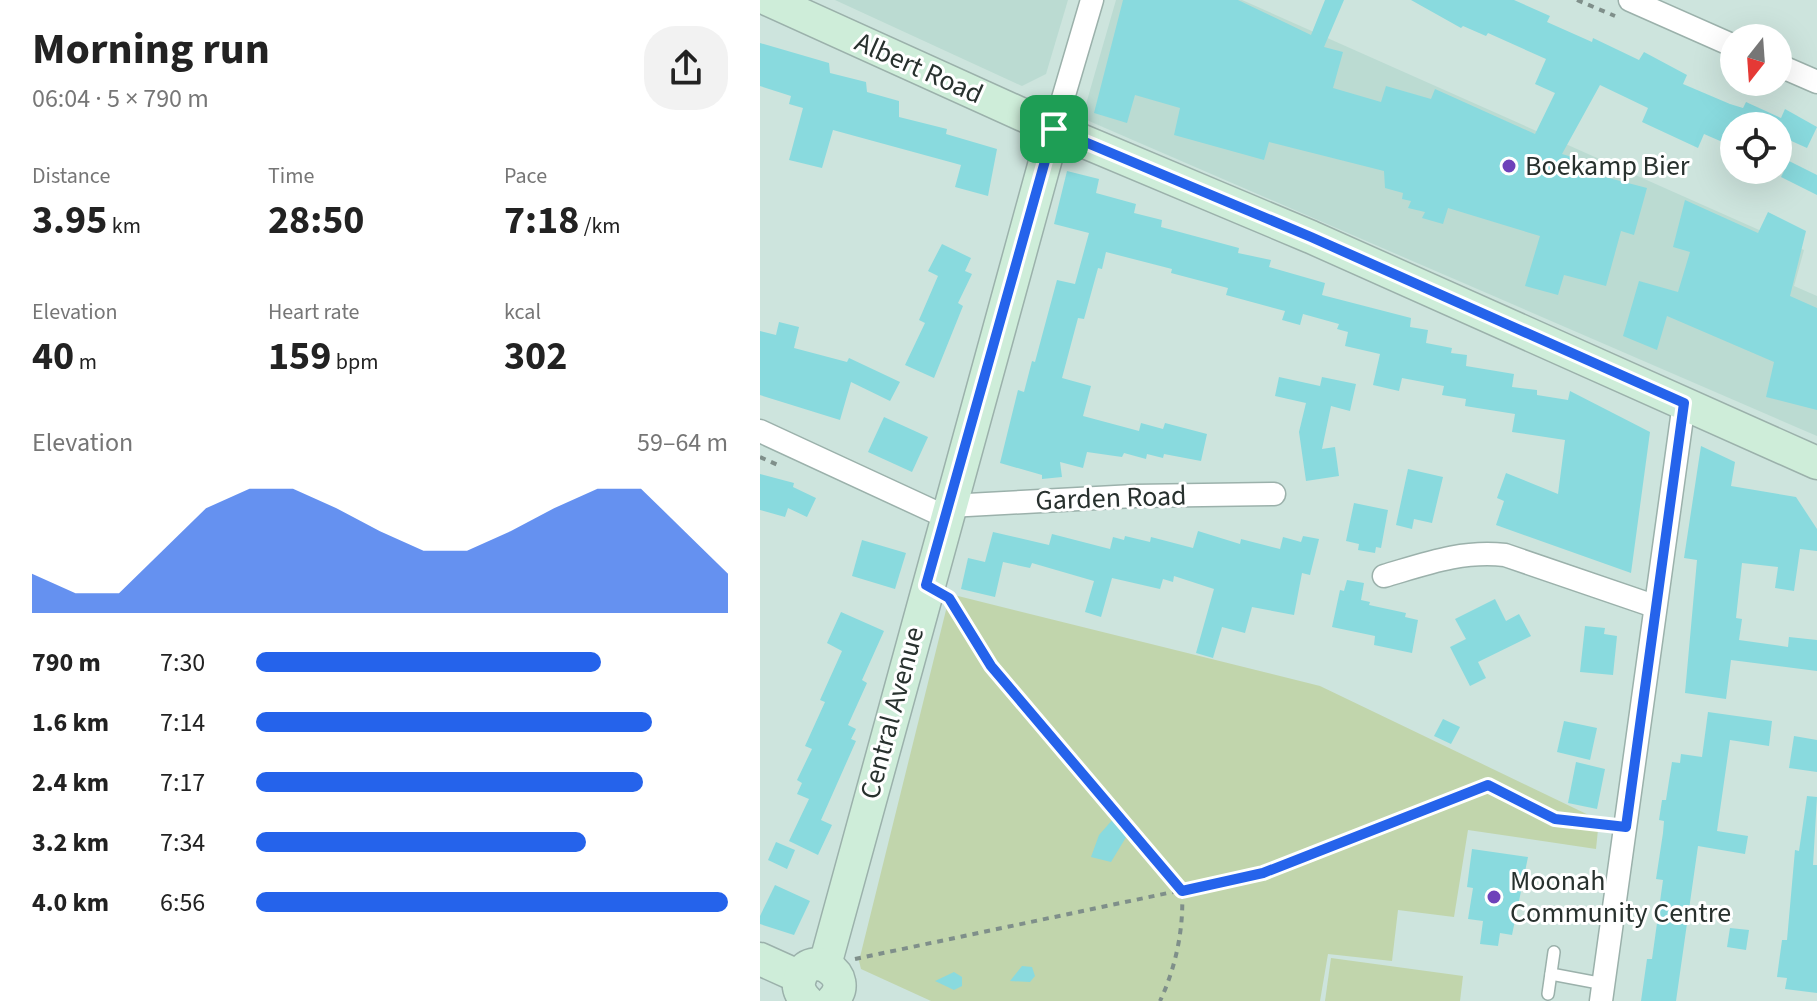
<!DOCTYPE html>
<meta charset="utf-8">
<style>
:root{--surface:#fff;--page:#f2f2f2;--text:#222;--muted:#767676;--accent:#2563eb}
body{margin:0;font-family:"Source Sans 3",sans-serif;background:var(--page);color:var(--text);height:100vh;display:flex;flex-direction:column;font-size:30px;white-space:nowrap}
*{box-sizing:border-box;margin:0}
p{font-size:26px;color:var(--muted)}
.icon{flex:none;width:44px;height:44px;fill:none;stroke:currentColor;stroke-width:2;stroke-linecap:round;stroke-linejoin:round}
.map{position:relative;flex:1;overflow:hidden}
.panel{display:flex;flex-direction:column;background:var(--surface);width:760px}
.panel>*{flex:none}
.needle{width:52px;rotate:197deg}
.buttons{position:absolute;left:960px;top:24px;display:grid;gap:16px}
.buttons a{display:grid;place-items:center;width:72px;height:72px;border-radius:50%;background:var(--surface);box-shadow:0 8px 32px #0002;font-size:40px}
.pin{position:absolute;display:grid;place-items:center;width:68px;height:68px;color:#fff;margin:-34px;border-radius:16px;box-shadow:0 4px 12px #0006}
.round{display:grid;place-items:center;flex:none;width:84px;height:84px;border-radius:32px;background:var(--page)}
.overview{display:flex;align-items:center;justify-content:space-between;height:136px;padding:0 32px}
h1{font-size:44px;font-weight:700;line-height:60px}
.figures{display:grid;grid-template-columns:repeat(3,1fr);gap:12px;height:136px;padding:8px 32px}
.figures div{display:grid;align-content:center}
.figures b{font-size:40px;font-weight:700}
.figures small{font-size:22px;font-weight:400}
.figures p{font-size:22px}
.chart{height:224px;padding:16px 32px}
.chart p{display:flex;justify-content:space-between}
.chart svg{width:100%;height:144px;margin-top:8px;fill:var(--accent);opacity:.7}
ul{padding:0 32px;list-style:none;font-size:26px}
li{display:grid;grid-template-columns:128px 96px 1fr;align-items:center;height:60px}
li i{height:20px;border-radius:10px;background:var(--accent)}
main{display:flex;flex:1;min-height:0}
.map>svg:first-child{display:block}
</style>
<main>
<section class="panel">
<div class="overview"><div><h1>Morning run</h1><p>06:04 · 5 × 790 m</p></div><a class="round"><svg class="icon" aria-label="share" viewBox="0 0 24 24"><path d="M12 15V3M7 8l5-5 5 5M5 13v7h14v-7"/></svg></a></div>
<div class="figures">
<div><p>Distance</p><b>3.95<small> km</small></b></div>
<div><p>Time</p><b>28:50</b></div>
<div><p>Pace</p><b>7:18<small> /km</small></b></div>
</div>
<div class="figures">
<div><p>Elevation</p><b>40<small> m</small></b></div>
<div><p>Heart rate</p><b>159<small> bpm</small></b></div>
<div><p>kcal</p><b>302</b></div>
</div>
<div class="chart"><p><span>Elevation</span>59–64 m</p>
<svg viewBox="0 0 160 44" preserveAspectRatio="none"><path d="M0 44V32L10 38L20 38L30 25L40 12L50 6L60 6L70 12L80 19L90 25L100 25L110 19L120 12L130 6L140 6L150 19L160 32V44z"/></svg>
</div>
<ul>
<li><b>790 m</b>7:30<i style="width:73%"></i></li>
<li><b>1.6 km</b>7:14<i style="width:84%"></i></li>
<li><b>2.4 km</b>7:17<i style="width:82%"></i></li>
<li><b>3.2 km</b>7:34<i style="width:70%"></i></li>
<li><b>4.0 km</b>6:56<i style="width:100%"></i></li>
</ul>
</section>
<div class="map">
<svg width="1057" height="1001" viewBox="0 0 1057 1001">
<rect width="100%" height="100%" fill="#cde4dd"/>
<g fill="#bbdbd2">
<path d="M75 0H308L286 74 262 86Z"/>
<path d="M356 0H482L1044 250 1034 286 1057 296V436L322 118Z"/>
</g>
<g fill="#c1d5ac">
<path d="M190 594 560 686 839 820 836 849 708 830 694 917 638 910 632 961 568 954 560 1001H171L101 969 99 961Z"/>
<path d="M571 958 703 976 700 1001H565Z"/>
</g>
<g fill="#89dade">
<path d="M363 0H478L551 35 565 0H584L564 47 583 52 573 88 621 102 626 86 671 99 675 89 775 134 795 93 775 84 786 59 728 33 726 36 703 26 701 28 651 0H754L790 16 787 22 832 42 833 38 879 60 884 52 927 75 923 84 970 104 983 108 986 102 1021 118 1025 109 1057 127 1047 148 1018 135V126H974V147L944 134 938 148 882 122 888 108 840 85 802 154 825 161 822 171 887 188 874 235 861 231 846 286 804 275 798 295 765 286 780 236 688 208 683 224 662 218 665 212 648 208 651 201 642 199 643 193 625 188 624 171 509 142 504 160 414 135 420 108 375 95 367 123 334 113Z"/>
<path d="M0 43 69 63 70 73 106 82 107 92 139 101V117L187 129 186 134 237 149 228 196 195 187 201 165 73 130 62 168 29 160 43 108 29 104 31 96 0 86Z"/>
<path d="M1029 161 1057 175V195L1021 177Z"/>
<path d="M307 171 339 179 336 193 376 204 374 213 402 220 401 227 479 248 478 253 511 260 509 267 565 283 562 295 651 318 650 327 668 330 666 343 692 348 691 353 707 355 706 366 754 374 752 387 777 390V395L808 400 810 391 890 432 871 573 736 525 744 501 737 498 746 473 798 494 805 440 752 432 755 414 705 406 706 399 682 395 684 386 642 378 639 391 613 385 620 354 585 346 588 332 577 329 579 324 543 314 540 325 522 320 525 311 466 295 468 288 411 273 412 269 346 252 342 269 338 268 324 319 318 318 302 378 331 386 323 416 379 431 381 423 403 429 405 423 447 434 441 461 404 454 403 458 387 454 386 459 364 453 362 457 327 452 323 468 300 462 302 477 282 479V475L240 463 258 390 264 392 272 361 275 362 297 280 315 284 329 233 294 224Z"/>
<path d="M925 200 998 233 1008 212 1046 231 1030 296 1057 308V410L1006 397 1014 362 907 316 897 350 863 336 879 281 918 292 930 252 913 247Z"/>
<path d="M182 244 211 258 205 271 212 274 198 303 203 306 174 378 145 365 165 323 159 320 178 276 168 271Z"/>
<path d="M19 322 39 327 34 348 87 362 89 358 140 382 130 401 91 382 80 420 0 395V331L16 335Z"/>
<path d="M519 377 560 386 562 377 596 384 590 411 571 406 562 449 575 447 579 476 546 481 539 432 546 403 515 396Z"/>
<path d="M124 417 168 437 152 472 108 452Z"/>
<path d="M941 446 975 462 971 486 1036 497 1057 529V551L1040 549 1034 591 1015 588 1018 567 982 563 976 618 982 619 979 640 1028 647 1029 637 1057 640V671L971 660 966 699 925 693 937 560 924 558Z"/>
<path d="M648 469 683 477 672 523 654 519 652 529 636 525Z"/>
<path d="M0 474 34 483 33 487 56 498 47 517 28 508 25 517 0 510Z"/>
<path d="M594 503 628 510 621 548 616 547 615 553 598 550 599 544 586 541Z"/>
<path d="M438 531 480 544 481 539 520 549 523 537 541 542 543 536 559 539 550 575 542 573 534 615 492 607 485 633 462 627 453 658 436 653 454 589 414 576 413 582 403 579 400 589 352 578 341 617 325 612 334 581 272 563 270 568 243 562 235 597 201 589 208 558 225 562 233 532 289 545 292 534 350 549 353 537 364 540 365 536 390 542 391 537 433 548Z"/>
<path d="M102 540 146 553 135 589 92 576Z"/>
<path d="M587 580 604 583 601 600 610 602 609 605 646 613 645 617 658 620 652 653 614 645 615 636 572 627 580 590 584 591Z"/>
<path d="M735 599 746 621 759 614 771 636 718 662 726 678 710 686 690 647 706 639 695 619Z"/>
<path d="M81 612 124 631 102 680 107 683 88 725 96 729 91 739 96 741 61 820 72 825 58 855 29 841 49 799 37 794 42 783 37 780 52 749 45 746 65 702 60 700 82 651 67 643Z"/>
<path d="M825 626 845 628 844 634 857 636 853 675 820 672Z"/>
<path d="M948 712 1012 721 1009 746 970 740 957 831 988 836 985 854 938 846 916 1001H881L887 959H892L903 880 896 879 903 833 904 821 899 820 902 800H906L912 762 920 763 921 754 942 757Z"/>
<path d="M683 719 700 727 691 744 674 736Z"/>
<path d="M804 721 837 728 830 760 797 752Z"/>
<path d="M1034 736 1057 740V772L1029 768Z"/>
<path d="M816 762 845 769 837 809 808 803Z"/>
<path d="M1047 796 1057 797 1053 865H1057V993L1025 989 1027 978 1017 977 1022 940H1027L1035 850 1039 851Z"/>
<path d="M354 818 368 834 351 862 331 857 339 835Z"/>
<path d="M16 842 35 850 27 869 8 860Z"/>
<path d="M712 849 768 857 752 935 740 933 738 946 720 944 723 921 708 919 713 888 707 887Z"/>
<path d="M15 885 50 901 34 935 0 924V916Z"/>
<path d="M970 928 989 930 986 950 967 947Z"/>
<path d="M262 966 272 967 275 976 270 982 250 981Z"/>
<path d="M194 972 202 977V986L194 990 175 981Z"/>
</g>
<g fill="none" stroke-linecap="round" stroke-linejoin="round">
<g stroke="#9bb1ab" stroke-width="14">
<g id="lane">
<path d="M791 974 844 984"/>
<path d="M788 994 794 952"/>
</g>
</g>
<g stroke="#9bb1ab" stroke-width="25">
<g id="street">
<path d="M870 0 974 46"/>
<path d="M1018 65 1057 82"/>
<path d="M294 129 332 0"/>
<path d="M0 431 186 517"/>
<path d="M189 506 374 496 514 494"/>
<path d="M624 576C665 564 702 550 745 555L894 606"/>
<path d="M841 1001 924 403"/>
</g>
</g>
<g stroke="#9bb1ab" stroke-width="35">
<g id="secondary">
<path d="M9 0 294 129 551 237 1057 463"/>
<path d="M0 959 40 977"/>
<path d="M65 965 294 129"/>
<path d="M47 1001C40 994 37 987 40 978 49 947 98 975 72 1001"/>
</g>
</g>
<g stroke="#7f8f8a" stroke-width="4" stroke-dasharray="6 6" stroke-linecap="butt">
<path d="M817 0 855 16"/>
<path d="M991 33 1003 38"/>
<path d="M0 457 20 466"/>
<path d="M191 602 231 666 422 891C424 928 416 967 400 1001"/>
<path d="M95 959 503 873 728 785 795 819 844 824"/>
</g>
<use href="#lane" stroke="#fff" stroke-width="11"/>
<use href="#street" stroke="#fff" stroke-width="22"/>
<use href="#secondary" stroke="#ceedd9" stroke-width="32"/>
</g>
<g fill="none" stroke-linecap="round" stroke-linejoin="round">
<g stroke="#fff" stroke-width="16">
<path id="route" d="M294 129 551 237 924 403 866 827 795 819 728 785 503 873 422 891 231 666 189 598 166 585Z"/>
</g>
<use href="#route" stroke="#2563eb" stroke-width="10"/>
</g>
<g fill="#6e42ba" stroke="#fff" stroke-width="3">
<circle cx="749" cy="166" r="8"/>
<circle cx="734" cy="897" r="8"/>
</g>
<g text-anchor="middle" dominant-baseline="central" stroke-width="6" stroke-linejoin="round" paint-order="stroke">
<g font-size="28" fill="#28312e" stroke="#fff">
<text transform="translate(159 68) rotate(24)">Albert Road</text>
<text transform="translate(351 498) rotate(-2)">Garden Road</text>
<text transform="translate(132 713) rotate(-75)">Central Avenue</text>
</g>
<g font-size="28" fill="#28312e" stroke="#fff" text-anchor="start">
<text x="765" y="166">Boekamp Bier</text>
<text x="750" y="881">Moonah<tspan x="750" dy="32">Community Centre</tspan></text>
</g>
</g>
</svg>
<div class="buttons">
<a><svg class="needle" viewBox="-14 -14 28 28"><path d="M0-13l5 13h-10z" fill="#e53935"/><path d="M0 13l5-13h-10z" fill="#767676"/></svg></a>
<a><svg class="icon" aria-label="locate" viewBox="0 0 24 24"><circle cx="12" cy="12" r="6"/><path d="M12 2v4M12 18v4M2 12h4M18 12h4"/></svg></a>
</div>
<div class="pin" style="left:294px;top:129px;background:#1e9e55"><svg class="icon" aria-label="arrive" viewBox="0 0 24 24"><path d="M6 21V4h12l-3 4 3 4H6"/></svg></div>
</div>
</main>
